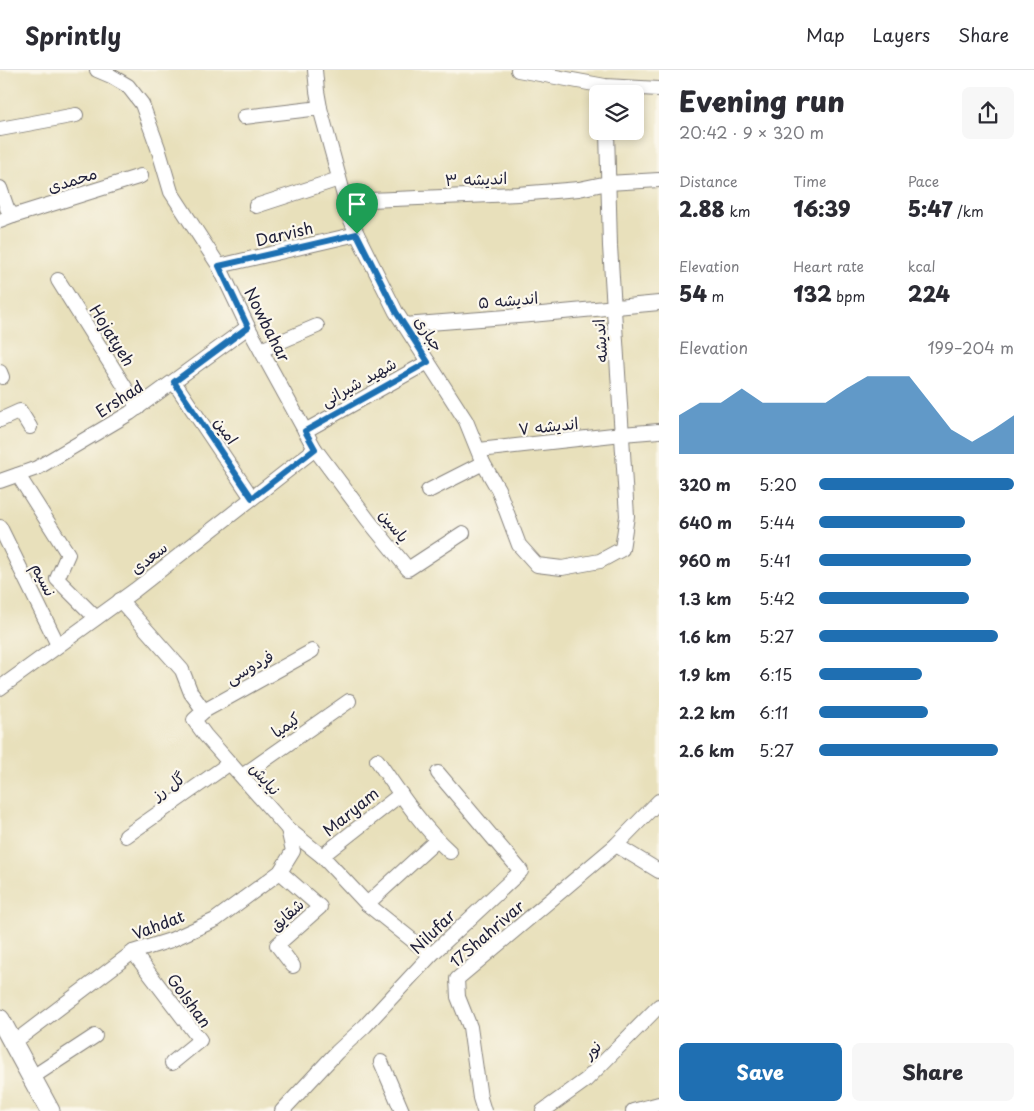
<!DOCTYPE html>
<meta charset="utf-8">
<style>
:root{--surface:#fff;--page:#f7f7f7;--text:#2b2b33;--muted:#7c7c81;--line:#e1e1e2;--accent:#1f6fb2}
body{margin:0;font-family:"Playpen Sans","Playpen Sans Arabic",sans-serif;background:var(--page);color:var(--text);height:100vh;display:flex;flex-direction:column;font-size:19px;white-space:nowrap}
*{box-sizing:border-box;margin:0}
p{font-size:16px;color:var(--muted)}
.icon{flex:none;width:28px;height:28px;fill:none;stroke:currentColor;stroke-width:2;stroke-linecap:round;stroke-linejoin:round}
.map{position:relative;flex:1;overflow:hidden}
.details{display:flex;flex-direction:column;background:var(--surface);width:375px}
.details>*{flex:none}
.buttons{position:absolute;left:589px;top:15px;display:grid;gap:10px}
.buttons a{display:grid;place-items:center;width:55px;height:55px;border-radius:8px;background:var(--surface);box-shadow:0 2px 8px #0003;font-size:25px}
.pin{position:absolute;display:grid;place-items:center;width:42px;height:42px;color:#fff;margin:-51px -21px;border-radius:50% 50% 50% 0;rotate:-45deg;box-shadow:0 0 5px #0007}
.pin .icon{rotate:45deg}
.round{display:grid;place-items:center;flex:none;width:52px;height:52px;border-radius:8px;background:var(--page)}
.summary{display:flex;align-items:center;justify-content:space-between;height:85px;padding:0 20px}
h1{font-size:28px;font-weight:800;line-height:38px}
.metrics{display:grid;grid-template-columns:repeat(3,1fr);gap:8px;height:85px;padding:5px 20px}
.metrics div{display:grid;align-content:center}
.metrics b{font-size:21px;font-weight:800}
.metrics small{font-size:14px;font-weight:400}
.metrics p{font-size:14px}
.chart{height:140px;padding:10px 20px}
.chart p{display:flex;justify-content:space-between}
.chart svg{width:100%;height:90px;margin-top:5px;fill:var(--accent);opacity:.7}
.primary-button{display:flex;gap:10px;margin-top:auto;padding:10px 20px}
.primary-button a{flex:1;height:58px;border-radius:8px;background:var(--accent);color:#fff;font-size:20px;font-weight:800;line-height:58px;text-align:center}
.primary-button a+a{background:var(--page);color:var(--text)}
ul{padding:0 20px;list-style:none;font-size:16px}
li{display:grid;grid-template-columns:80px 60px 1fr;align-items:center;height:38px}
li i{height:12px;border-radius:6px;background:var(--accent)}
header{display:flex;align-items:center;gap:30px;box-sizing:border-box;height:70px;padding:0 25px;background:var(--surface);border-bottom:1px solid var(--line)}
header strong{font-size:24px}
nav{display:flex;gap:28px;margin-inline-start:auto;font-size:18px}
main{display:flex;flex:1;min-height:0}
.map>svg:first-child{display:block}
</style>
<header>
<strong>Sprintly</strong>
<nav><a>Map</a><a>Layers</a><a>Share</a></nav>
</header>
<main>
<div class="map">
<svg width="659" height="1041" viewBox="0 0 659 1041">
<rect width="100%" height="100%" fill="#fbf7ec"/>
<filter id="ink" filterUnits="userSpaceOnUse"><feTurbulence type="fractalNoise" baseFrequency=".02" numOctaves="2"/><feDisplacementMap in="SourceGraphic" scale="10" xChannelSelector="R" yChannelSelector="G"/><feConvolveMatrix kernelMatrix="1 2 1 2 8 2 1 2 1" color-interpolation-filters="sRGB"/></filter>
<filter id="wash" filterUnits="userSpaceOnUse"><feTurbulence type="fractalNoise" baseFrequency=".0096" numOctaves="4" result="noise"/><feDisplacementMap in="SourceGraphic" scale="20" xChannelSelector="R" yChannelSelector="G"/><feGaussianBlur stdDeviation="1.12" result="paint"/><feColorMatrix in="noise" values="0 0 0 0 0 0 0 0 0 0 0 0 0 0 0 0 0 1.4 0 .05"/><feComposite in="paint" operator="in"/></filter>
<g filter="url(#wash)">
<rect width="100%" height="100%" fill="#e8e0bb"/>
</g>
<g filter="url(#ink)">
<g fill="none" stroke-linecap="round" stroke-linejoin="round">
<g stroke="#85817b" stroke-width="16">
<g id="minor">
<path d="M97 0 111 6 128 16 142 34 158 78 171 122 219 196 248 257 315 379 368 450 408 499 463 463"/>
<path d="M315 0 317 21 320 38 350 148 357 164 396 242 466 351 483 393 498 419 519 475 537 495 562 498 600 491 622 479 627 446 610 176 607 61"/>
<path d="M518 0 605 16 659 19"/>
<path d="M244 47 320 38"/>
<path d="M0 59 76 45"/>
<path d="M0 118 7 138 13 146"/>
<path d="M345 131 518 124 579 119 608 113 659 110"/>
<path d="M256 136 339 109"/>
<path d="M0 151 13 146 141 106"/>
<path d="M219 196 357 164"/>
<path d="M58 210 138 338"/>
<path d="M404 255 531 245 659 233"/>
<path d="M261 280 317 256"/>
<path d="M0 302 2 307"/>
<path d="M174 312 252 428"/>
<path d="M0 350 20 341 30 357"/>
<path d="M305 361 428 292"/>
<path d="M479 380 622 364 659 361"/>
<path d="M18 405 68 484 57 509 96 548"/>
<path d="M0 411 37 398 130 343 248 257"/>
<path d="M428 421 483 393"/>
<path d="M0 457 58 575"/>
<path d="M120 530 182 600 191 623 204 641 194 650 205 665 288 759 322 786 367 834 431 885"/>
<path d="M0 618 135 520 315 379"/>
<path d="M204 641 312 581"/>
<path d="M377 690C399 722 421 756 450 782"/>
<path d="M242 706 349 631"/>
<path d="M126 766 230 693"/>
<path d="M616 775 659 801"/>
<path d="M322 786 401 724"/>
<path d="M280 802 320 837 277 875 293 896"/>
<path d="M367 834 437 770"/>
<path d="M133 882 200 970 172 993"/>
<path d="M13 973 133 882 171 870 215 850 280 802 293 781 288 759"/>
<path d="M381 992 402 1041"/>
<path d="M31 1008 95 966"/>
<path d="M282 1041 337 982 365 956 431 885 521 801 438 703"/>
<path d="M484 1041 480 1028 470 957 458 927 457 909 616 775 659 731"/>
<path d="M543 1041 586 1010 659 936"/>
<path d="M633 1041 659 1034"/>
</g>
</g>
<g stroke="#85817b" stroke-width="21">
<path id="secondary" d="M0 949 50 1041"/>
</g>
<use href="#minor" stroke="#fff" stroke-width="14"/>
<use href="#secondary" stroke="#fff" stroke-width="19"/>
</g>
</g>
<g fill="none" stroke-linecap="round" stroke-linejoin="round" filter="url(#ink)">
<g stroke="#fff" stroke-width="10">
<path id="route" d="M357 164 396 242 428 292 305 361 315 379 252 428 174 312 248 257 219 196Z"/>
</g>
<use href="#route" stroke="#1f6fb2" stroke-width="6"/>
</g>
<g text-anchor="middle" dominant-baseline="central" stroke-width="4.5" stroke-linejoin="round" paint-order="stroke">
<g font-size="16" fill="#22223b" stroke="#fbf7ec">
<text transform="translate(476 108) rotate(-2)">اندیشه ۳</text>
<text transform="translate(72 109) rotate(-17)">محمدی</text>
<text transform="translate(284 163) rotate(-13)">Darvish</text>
<text transform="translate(508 229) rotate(-5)">اندیشه ۵</text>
<text transform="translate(268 254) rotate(63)">Nowbahar</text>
<text transform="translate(430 263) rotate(57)">جباری</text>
<text transform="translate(113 265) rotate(58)">Hojatyeh</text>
<text transform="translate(599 271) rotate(-94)">اندیشه</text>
<text transform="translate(358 311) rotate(-29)">شهید شیرانی</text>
<text transform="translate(119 328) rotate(-33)">Ershad</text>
<text transform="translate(548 355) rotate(-6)">اندیشه ۷</text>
<text transform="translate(227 360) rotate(56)">امین</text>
<text transform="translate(395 455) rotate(51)">یاسین</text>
<text transform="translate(148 487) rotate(-38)">سعدی</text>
<text transform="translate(45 509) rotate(64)">نسیم</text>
<text transform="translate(249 596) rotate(-29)">فردوسی</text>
<text transform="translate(285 654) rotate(-35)">کیمیا</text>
<text transform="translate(266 708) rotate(49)">نیایش</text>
<text transform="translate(168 715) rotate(-35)">گل رز</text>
<text transform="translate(350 741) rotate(-39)">Maryam</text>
<text transform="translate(286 844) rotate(-42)">شقایق</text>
<text transform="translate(158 854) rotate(-21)">Vahdat</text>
<text transform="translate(432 861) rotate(-44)">Nilufar</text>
<text transform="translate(486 863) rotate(-41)">17Shahrivar</text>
<text transform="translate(190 930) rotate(54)">Golshan</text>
<text transform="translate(591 979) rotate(-45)">نور</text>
</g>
</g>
</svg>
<div class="buttons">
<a><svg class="icon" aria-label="layers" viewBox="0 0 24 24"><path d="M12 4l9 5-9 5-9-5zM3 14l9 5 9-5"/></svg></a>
</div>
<div class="pin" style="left:357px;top:164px;background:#1e9e55"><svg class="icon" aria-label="arrive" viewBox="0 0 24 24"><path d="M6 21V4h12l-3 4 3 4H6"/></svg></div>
</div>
<section class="details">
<div class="summary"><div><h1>Evening run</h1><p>20:42 · 9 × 320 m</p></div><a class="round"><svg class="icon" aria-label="share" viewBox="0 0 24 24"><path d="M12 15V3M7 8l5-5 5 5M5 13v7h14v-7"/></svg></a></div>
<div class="metrics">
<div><p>Distance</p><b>2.88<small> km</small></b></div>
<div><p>Time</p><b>16:39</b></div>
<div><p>Pace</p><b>5:47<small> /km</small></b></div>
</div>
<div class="metrics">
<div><p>Elevation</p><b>54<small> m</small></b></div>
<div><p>Heart rate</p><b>132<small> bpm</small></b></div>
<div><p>kcal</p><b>224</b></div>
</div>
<div class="chart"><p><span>Elevation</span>199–204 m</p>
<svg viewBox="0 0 160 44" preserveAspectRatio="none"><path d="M0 44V25L10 19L20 19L30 12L40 19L50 19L60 19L70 19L80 12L90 6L100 6L110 6L120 19L130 32L140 38L150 32L160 25V44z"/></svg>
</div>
<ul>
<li><b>320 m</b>5:20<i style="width:100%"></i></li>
<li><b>640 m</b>5:44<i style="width:75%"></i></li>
<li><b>960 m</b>5:41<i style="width:78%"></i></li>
<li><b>1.3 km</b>5:42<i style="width:77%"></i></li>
<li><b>1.6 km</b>5:27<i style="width:92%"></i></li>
<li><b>1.9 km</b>6:15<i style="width:53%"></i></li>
<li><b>2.2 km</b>6:11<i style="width:56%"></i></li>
<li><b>2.6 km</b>5:27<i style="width:92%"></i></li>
</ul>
<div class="primary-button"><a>Save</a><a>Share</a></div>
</section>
</main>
